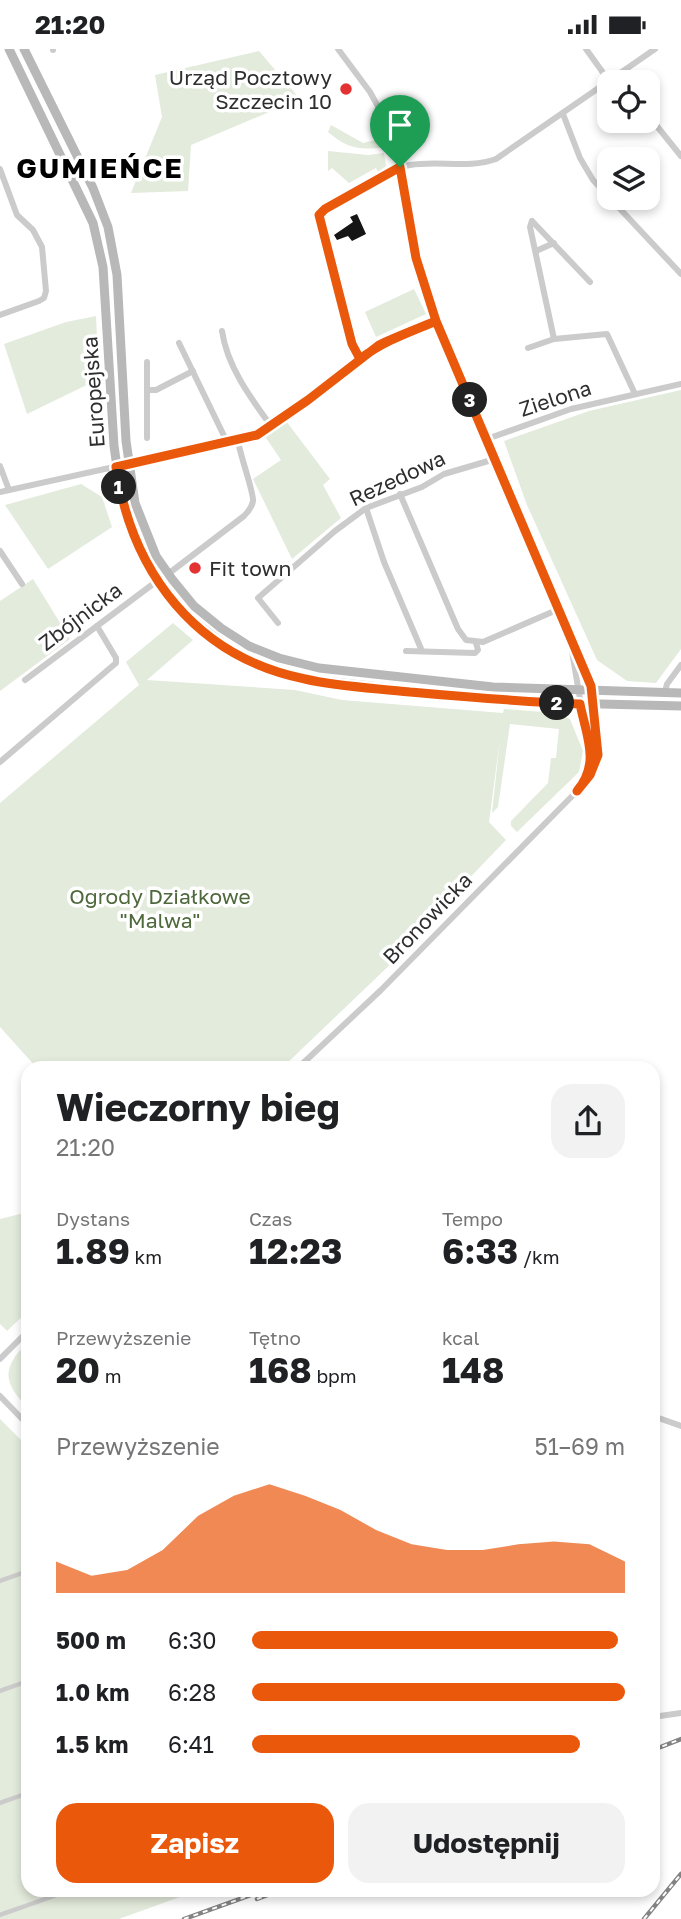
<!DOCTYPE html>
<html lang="pl">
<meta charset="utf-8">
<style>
:root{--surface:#fff;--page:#f2f2f2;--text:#202124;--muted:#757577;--accent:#ea580c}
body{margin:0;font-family:"Golos Text",sans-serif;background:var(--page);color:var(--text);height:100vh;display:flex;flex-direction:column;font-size:26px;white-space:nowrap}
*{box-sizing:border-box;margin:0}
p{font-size:23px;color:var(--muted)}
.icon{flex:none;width:38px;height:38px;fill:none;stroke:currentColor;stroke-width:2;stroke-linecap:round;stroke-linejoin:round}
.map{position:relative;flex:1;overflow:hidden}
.drawer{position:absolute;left:21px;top:1012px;width:639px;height:836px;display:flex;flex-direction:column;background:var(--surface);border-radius:21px;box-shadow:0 4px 10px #0003}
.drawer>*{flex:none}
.buttons{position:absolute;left:597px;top:21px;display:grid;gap:14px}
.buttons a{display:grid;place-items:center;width:63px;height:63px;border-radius:14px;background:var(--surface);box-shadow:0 4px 10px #0003;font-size:35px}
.pin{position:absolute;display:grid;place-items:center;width:60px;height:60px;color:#fff;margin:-72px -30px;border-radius:50% 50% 50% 0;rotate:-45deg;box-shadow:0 0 7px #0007}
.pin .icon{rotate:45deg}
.km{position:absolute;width:35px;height:35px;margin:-18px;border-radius:50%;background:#222;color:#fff;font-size:19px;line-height:35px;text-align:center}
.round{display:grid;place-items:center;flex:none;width:74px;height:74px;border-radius:21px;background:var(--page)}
.headline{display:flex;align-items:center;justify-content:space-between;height:119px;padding:0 35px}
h1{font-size:38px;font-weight:700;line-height:52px}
.figures{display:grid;grid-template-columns:repeat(3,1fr);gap:10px;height:119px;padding:7px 35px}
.figures div{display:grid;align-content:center}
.figures b{font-size:35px;font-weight:700}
.figures small{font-size:19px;font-weight:400}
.figures p{font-size:19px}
.chart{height:196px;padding:14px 35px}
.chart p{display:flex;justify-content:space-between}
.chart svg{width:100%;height:126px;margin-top:7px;fill:var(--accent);opacity:.7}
.action{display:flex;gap:14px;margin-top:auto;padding:14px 35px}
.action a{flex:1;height:80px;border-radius:21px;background:var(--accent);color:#fff;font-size:28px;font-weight:700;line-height:80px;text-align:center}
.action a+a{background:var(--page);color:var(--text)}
ul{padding:0 35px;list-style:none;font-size:23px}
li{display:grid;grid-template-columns:112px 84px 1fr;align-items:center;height:52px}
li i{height:18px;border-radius:9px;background:var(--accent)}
.status{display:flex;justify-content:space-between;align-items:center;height:49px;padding:0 35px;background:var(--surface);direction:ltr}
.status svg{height:19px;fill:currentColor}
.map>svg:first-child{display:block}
</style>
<div class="status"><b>21:20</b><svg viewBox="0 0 49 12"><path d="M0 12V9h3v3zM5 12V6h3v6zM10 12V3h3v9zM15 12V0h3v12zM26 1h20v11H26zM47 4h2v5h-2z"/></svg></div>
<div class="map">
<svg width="681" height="1870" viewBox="0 0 681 1870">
<rect width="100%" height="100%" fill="#fff"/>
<g fill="#e3ebdc">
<path d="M259 2 300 50 191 96 188 142 131 144 162 68 155 26Z"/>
<path d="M331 76 363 94 383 89 385 98C361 102 346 99 328 83Z"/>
<path d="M328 102 368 106 384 104 386 117 378 123 376 119 349 134 332 119 328 122Z"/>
<path d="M414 240 426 265 376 288 365 263Z"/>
<path d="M96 267 99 330 27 365 4 295 66 273Z"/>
<path d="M681 341V600L656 634 627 632 597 611 527 456 504 392 589 362Z"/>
<path d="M286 372 330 430 323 436 341 469 292 510 253 430 281 411 264 386Z"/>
<path d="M81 435 102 448 112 478 48 520 5 456Z"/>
<path d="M33 530 70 590 0 642V552Z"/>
<path d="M173 574 193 591 147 631 295 641 342 651 503 664 504 660 556 664 570 670 583 702 579 723 517 783 511 777V772L548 734 551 709H556L559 680 510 675 498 758 492 764 500 690 489 773 506 791 431 869 397 909 283 1018H36L0 978V754L139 636 126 613Z"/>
<path d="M28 1163V1262L7 1282 0 1275V1170Z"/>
<path d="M28 1293V1359C3 1334 1 1319 28 1293Z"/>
<path d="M0 1370 28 1398V1841H199L119 1870H0Z"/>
</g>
<path fill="#151515" d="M357 165 366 185 352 192 348 187 337 191 334 186 353 173 350 168Z"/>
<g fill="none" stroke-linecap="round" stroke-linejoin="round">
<g stroke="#cbcbcb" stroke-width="4.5">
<path d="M0 1532 28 1522"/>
<path d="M0 1642 28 1632"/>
<path d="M0 1754 28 1744"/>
<path d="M0 1866 71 1841"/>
</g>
<g stroke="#cbcbcb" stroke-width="6">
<path d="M53 0V1"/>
<path d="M586 0 609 32"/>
<path d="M563 65 580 109 593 131 681 225"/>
<path d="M648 66 681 107"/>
<path d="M0 120 17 166 33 181 42 198 46 242 44 249 39 252 0 266"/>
<path d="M532 172 530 178 554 290"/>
<path d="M532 172 590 233"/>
<path d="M536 202 554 194"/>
<path d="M222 282C227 317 250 348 271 377"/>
<path d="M179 294 227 393"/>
<path d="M528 299 554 290 607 285 635 345"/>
<path d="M360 310 352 295C347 275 315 172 323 161 349 145 379 121 410 116 439 111 468 120 496 110L655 0"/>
<path d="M147 341H156L193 322"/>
<path d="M147 389V313"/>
<path d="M487 390 571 360 681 335"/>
<path d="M0 417 9 441"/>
<path d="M0 443 250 388 288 366 379 296 436 272"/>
<path d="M400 445 458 580 466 591 483 593 559 560"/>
<path d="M366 459 384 513 422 602"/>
<path d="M0 502 22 535"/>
<path d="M168 525 244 467C248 463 252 458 253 452 254 444 240 406 238 392"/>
<path d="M278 574 258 549 335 482 366 459 422 438 444 425 495 410"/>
<path d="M571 596 582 662 591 697 589 722"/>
<path d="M406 602 475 604 478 601 476 594"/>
<path d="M25 631 157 532"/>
<path d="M665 643 667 635 681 616"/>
<path d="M0 713 116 614V609L97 577"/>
<path d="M299 1018 381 941 583 736C608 709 598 655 586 623L427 246 417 209 397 100 391 81 370 43 338 0"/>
<path d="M0 1310 28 1282"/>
<path d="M0 1347 28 1376"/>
<path d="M653 1367 681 1377"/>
<path d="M653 1668 681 1664"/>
</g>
<g stroke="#b8b8b8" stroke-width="9">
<path d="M9 0 93 174 103 218 114 397 122 453 132 487 146 514 157 532 186 566 235 604 262 617 305 630 521 653 681 657"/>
<path d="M24 0 93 139 108 178 117 226 126 392 135 454 156 507 172 530 194 557 221 579 249 597 279 609 319 619 493 638 681 644"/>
</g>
<g stroke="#838383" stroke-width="4.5">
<g id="rail">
<path d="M653 1701 681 1690"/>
<path d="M257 1850 281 1841"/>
<path d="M184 1870 265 1841"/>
<path d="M644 1870 681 1825"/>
</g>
</g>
<use href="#rail" stroke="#fff" stroke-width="2" stroke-dasharray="5" stroke-linecap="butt"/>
</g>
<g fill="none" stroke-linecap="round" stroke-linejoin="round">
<g stroke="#fff" stroke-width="14">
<path id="route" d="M400 118 416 209 436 272C417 280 398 287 379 296L308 351 257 386 116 418C132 524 196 608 305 630 339 638 375 639 410 643 467 648 524 653 580 655 586 686 601 714 577 742L590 726 598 706 591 637 436 272C410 283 383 292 360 310L352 295 319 166 325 160 400 118"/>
</g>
<use href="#route" stroke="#ea580c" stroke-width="9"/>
</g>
<g fill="#e43232" stroke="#fff" stroke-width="2.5">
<circle cx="346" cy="40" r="7"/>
<circle cx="195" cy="519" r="7"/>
</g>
<g text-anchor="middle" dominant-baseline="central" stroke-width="7" stroke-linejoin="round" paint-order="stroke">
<g font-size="21" fill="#2e2e2e" stroke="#fff" text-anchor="end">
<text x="332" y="28">Urząd Pocztowy<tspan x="332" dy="24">Szczecin 10</tspan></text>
<text x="209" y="519" text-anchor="start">Fit town</text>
</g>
<g font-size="21" fill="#2e2e2e" stroke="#fff">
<text transform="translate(93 343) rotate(-94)">Europejska</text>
<text transform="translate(555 349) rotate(-18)">Zielona</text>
<text transform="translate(397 429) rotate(-25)">Rezedowa</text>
<text transform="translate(80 567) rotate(-37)">Zbójnicka</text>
<text transform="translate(427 869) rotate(-46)">Bronowicka</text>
</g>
<g font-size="21" fill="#4e693c" stroke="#fff">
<text x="160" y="847">Ogrody Działkowe<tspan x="160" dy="24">"Malwa"</tspan></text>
</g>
<g font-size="28" font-weight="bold" letter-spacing="2" fill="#000" stroke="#fff">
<text x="100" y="118">GUMIEŃCE</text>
</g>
</g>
</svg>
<div class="buttons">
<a><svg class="icon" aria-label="locate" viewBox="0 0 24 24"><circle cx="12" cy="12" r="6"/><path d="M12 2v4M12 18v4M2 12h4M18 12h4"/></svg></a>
<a><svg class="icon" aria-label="layers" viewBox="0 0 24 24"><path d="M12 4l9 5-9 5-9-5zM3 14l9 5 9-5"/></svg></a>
</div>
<div class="pin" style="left:400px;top:118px;background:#1e9e55"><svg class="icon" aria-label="arrive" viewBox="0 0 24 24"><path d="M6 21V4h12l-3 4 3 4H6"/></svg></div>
<b class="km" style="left:119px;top:438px">1</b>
<b class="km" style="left:557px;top:654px">2</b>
<b class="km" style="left:470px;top:351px">3</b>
<section class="drawer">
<div class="headline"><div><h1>Wieczorny bieg</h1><p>21:20</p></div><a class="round"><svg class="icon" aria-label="share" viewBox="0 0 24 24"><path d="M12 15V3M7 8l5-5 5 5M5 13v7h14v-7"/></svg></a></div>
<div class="figures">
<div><p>Dystans</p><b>1.89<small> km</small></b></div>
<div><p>Czas</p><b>12:23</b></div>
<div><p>Tempo</p><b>6:33<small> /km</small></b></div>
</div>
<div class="figures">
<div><p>Przewyższenie</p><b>20<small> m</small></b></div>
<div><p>Tętno</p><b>168<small> bpm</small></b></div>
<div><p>kcal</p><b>148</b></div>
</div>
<div class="chart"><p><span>Przewyższenie</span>51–69 m</p>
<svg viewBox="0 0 160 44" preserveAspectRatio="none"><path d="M0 44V33L10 38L20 36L30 29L40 17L50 10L60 6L70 10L80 15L90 22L100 27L110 29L120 29L130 27L140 26L150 27L160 33V44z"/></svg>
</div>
<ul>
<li><b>500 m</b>6:30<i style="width:98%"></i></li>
<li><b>1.0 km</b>6:28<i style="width:100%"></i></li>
<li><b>1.5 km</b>6:41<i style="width:88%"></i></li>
</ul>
<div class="action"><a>Zapisz</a><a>Udostępnij</a></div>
</section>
</div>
